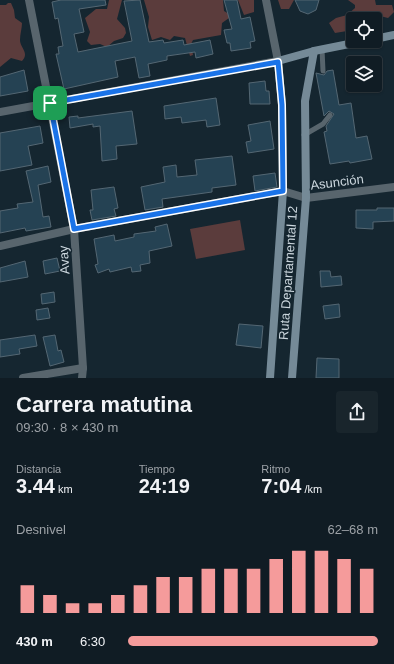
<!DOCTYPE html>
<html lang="es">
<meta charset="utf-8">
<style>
:root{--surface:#101c24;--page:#19252c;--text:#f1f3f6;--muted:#9ca1a6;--line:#303a41;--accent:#f59b9b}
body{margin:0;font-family:Arial,sans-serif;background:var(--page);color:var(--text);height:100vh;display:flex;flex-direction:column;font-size:15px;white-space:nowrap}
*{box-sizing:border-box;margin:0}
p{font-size:13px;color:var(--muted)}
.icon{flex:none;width:22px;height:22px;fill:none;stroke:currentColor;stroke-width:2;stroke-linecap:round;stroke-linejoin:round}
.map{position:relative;height:378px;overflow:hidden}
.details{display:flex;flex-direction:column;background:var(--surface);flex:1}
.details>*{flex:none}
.fabs{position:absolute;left:346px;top:12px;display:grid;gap:8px}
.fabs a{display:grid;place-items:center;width:36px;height:36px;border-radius:4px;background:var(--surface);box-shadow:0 1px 3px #0004,0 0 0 1px var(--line);font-size:20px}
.pin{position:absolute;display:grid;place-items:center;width:34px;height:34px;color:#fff;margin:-17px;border-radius:8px;box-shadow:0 2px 6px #0006}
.round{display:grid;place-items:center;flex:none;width:42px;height:42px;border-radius:4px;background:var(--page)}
.headline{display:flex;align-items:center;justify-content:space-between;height:68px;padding:0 16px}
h1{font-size:22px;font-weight:600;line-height:30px}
.metrics{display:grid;grid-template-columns:repeat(3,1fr);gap:6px;height:68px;padding:4px 16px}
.metrics div{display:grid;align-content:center}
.metrics b{font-size:20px;font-weight:600}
.metrics small{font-size:11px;font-weight:400}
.metrics p{font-size:11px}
.chart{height:112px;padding:8px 16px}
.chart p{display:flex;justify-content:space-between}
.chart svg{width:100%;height:72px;margin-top:4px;stroke:var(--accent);stroke-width:6}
ul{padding:0 16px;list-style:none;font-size:13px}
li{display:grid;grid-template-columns:64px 48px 1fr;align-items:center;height:30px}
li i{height:10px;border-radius:5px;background:var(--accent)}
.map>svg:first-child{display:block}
</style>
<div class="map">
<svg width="394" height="378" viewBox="0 0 394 378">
<rect width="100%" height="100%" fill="#152630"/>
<g fill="#5b3c3c">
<path d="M109 0H122L117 19 125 28 126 33 123 38 114 41 107 47 100 44 91 45 87 41 90 32 85 18 96 9H107Z"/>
<path d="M144 0H223L224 11 229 14V18L222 23 221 35 193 40 191 44 193 55 190 56 185 38 174 36 170 40 161 37 152 40 148 27 149 17Z"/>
<path d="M238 0H254V12L244 15Z"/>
<path d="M278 0H294L289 9H281Z"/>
<path d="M348 0H375L376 5H392L394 12 388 18 376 15 374 19H353V30L335 33 329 23 336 18 347 15 355 8V5Z"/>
<path d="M8 3H11L14 10 15 18 22 23C22 28 20 34 20 40 20 48 30 53 22 61L11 58 0 67V5H6Z"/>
<path d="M240 220 245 250 196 259 190 229Z"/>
</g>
<g fill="#254253" stroke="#546773">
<path d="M61 0H105L106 5 79 9 84 32 74 34 78 52 132 41 124 1 140 0 149 42 163 40 164 43 183 40 184 45 210 40 213 54 196 58 195 52 167 56V60L148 64 150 76 139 78 135 57 115 61 118 77 64 89 56 54H59L58 47 63 46 58 18 55 19 52 2Z"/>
<path d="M224 0H237L241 19 250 17 255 41 250 42 251 48 231 51 230 43H227L224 30 232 29Z"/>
<path d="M295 0H319L316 10 308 14 300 11Z"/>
<path d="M24 70 28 91 0 96V77Z"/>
<path d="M333 70 339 105 351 103 356 138 367 136 372 159 350 163 349 161 330 164 324 132 327 131 326 126 334 114 329 111 324 116 316 73 324 75 327 71Z"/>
<path d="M265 81 266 91H269L270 104H250L249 83Z"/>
<path d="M216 98 220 125 207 127 206 120 182 123 181 117 165 119 164 106Z"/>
<path d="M132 111 137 144 116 146 117 159 102 161 100 126 93 127V124L70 128 69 117 78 116V118Z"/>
<path d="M270 121 274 149 248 153 246 142 251 141 248 125Z"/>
<path d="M40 126 43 143 28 146 32 165 0 171V133Z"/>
<path d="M232 156 236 185 212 188V192L162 199 163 207 145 210 141 187 165 182 163 167 176 165 177 177 197 175 195 160Z"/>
<path d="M48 166 51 182 38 185 43 217 49 216 51 227 26 231 25 228 0 233V211L18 208 17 204 33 202 26 171Z"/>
<path d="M275 173 277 187 255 191 253 176Z"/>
<path d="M114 187 118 208 114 209 116 216 92 220 90 210H93L91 190Z"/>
<path d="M377 208H394V221L373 222V229L356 228V210H377Z"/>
<path d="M167 224 172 246 149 251 150 263 140 265 141 271 132 272 131 267 110 272 109 269 98 273 95 265 98 264 94 239 114 235 115 241 134 237V234L156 231 155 227Z"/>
<path d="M57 258 60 271 45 274 43 261Z"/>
<path d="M25 261 28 277 0 282V268Z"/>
<path d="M320 271H330L331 277 341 276 342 285 321 287Z"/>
<path d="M54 292 55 302 42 304 41 294Z"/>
<path d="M339 304 340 317 325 319 323 306Z"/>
<path d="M48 308 50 318 37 320 36 310Z"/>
<path d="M239 324 263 326 261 348 236 345Z"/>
<path d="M35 335 37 346 19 349 20 354 0 357V340Z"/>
<path d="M55 335 58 351 61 350 64 362 50 366 43 337Z"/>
<path d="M317 358 339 359V378H316Z"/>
</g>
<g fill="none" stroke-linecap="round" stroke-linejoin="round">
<g stroke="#58656d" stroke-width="5">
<path d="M322 49 323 71"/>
<path d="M304 135 323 124 330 115"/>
</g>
<g stroke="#58656d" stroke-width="8">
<path d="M29 0 74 229 83 368 82 378"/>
<path d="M0 112 278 61 266 0"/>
<path d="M0 246 74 229 283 191 306 198 394 187"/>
<path d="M23 378 83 368"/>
</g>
<g stroke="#758a97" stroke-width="8">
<path d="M375 39 394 35"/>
<path d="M270 378 283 191 282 105 278 61 314 51 364 41"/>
<path d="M292 378 306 198 305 101 314 51"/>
</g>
</g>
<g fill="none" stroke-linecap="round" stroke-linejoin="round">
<g stroke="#fff" stroke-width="8">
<path id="route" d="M278 62 282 105 283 191 74 229 50 103Z"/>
</g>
<use href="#route" stroke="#1a73e8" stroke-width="5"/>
</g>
<g text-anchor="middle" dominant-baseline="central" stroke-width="3" stroke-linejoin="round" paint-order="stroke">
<g font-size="13" fill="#cbd6dd" stroke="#152630">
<text transform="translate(337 182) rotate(-7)">Asunción</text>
<text transform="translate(64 260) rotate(-94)">Avay</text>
<text transform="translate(288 273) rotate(-86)">Ruta Departamental 12</text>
</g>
</g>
</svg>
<div class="fabs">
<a><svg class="icon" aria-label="locate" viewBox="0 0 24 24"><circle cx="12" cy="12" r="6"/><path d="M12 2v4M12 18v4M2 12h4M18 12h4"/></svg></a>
<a><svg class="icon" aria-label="layers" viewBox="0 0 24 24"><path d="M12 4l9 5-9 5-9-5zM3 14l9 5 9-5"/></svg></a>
</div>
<div class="pin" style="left:50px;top:103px;background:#1e9e55"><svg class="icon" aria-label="arrive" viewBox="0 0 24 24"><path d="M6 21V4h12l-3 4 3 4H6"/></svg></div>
</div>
<section class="details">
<div class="headline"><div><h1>Carrera matutina</h1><p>09:30 · 8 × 430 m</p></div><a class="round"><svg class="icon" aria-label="share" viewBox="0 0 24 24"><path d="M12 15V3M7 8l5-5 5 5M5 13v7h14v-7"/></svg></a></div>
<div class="metrics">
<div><p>Distancia</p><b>3.44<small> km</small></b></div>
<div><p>Tiempo</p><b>24:19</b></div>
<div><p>Ritmo</p><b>7:04<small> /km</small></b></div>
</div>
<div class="chart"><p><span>Desnivel</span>62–68 m</p>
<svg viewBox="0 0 160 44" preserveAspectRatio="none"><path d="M5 44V27M15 44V33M25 44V38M35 44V38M45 44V33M55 44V27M65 44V22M75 44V22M85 44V17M95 44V17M105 44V17M115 44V11M125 44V6M135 44V6M145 44V11M155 44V17"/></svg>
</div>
<ul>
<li><b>430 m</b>6:30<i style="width:100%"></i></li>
</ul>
</section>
